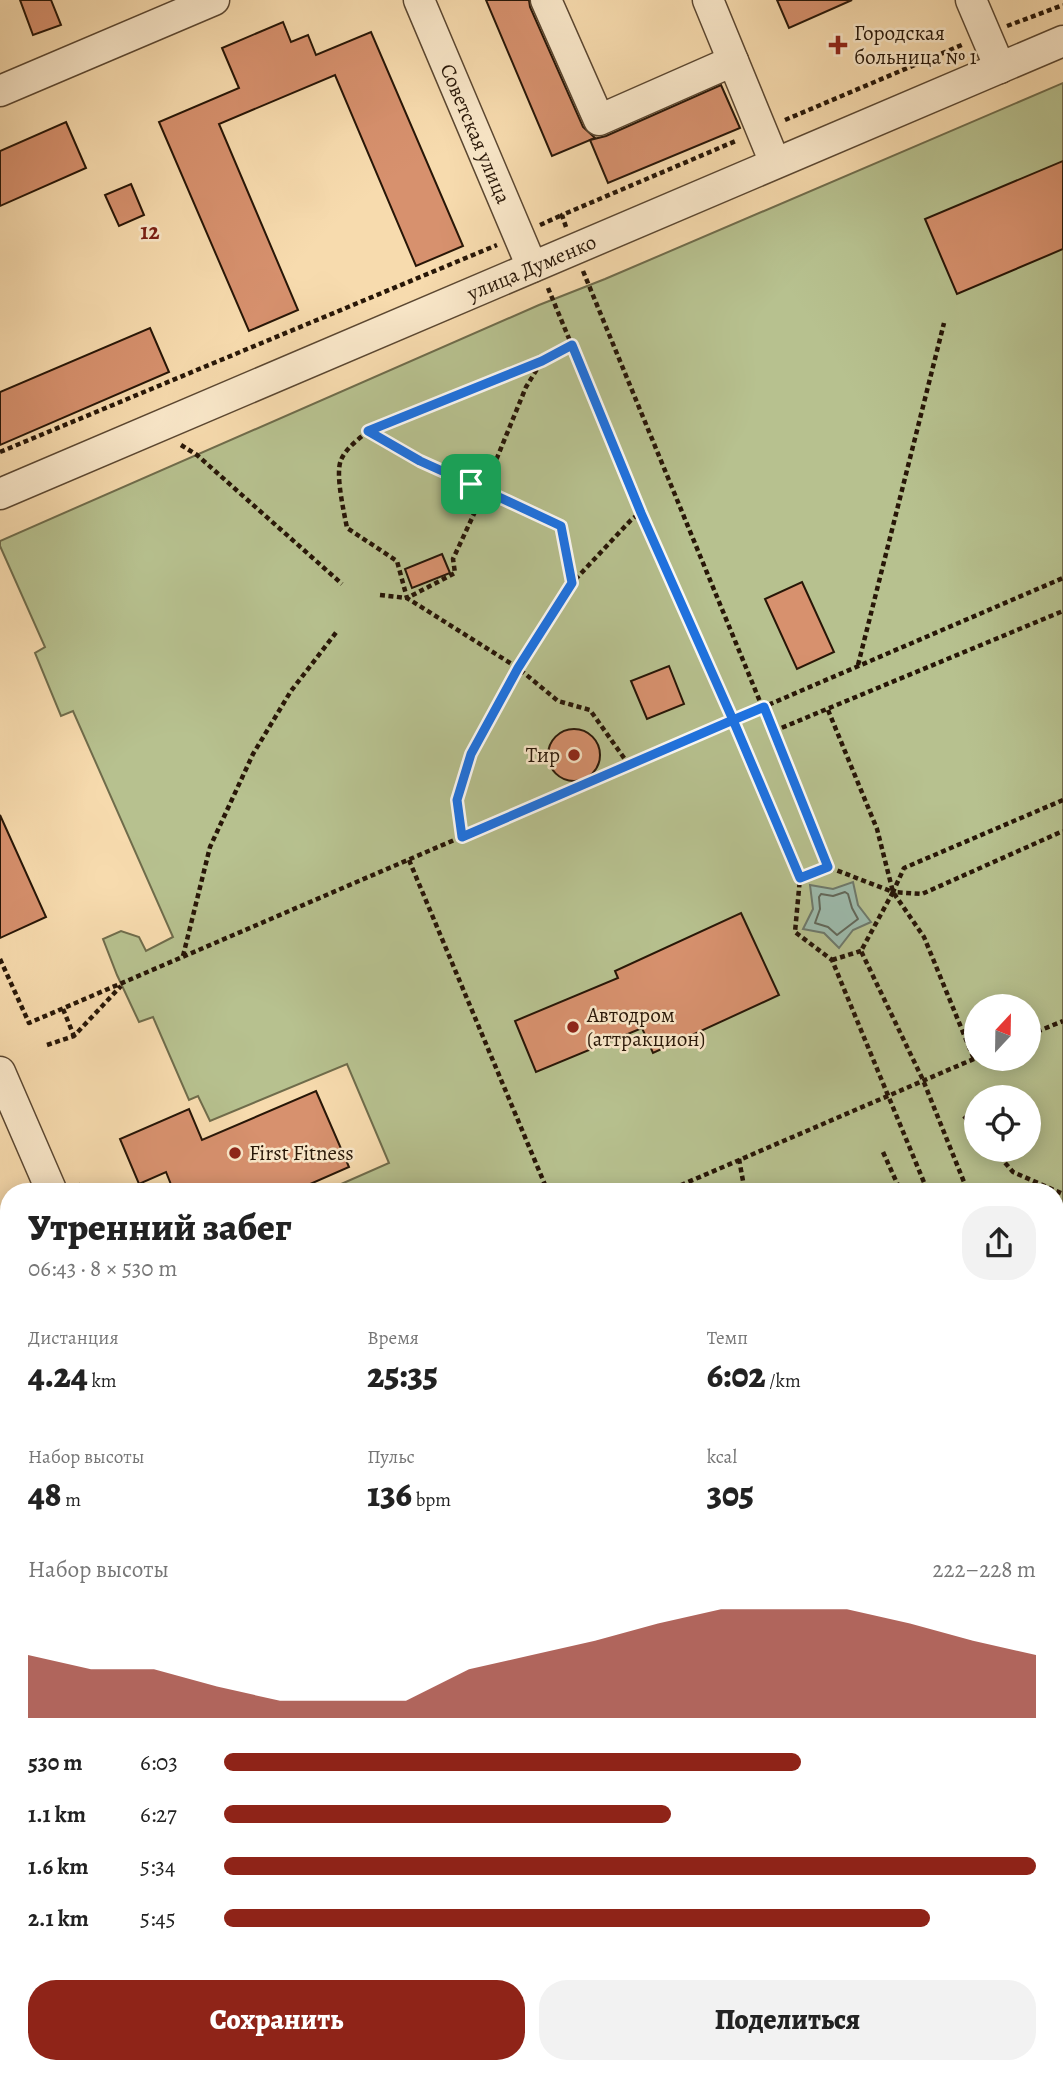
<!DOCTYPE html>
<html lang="ru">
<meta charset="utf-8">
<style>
:root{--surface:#fff;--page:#f2f2f2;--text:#222;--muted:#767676;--accent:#8f2418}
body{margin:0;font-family:Alegreya,serif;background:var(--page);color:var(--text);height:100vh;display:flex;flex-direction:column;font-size:26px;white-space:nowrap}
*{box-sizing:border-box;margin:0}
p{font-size:23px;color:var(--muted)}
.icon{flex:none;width:38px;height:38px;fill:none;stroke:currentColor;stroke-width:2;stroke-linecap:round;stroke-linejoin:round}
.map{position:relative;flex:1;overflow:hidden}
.details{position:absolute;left:0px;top:1183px;width:1064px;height:891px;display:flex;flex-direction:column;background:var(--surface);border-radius:28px 28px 0 0;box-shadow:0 4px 18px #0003}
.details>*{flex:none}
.needle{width:46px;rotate:22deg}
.controls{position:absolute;left:964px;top:994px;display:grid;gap:14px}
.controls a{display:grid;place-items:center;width:77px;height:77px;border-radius:50%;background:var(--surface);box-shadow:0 4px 18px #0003;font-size:35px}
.pin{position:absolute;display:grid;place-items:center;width:60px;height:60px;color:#fff;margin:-30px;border-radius:14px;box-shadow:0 4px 10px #0006}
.round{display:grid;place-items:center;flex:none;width:74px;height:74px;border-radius:28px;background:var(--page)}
.summary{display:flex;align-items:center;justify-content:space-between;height:119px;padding:0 28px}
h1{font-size:38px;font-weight:800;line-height:52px}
.metrics{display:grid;grid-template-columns:repeat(3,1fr);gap:10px;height:119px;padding:7px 28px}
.metrics div{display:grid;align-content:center}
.metrics b{font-size:35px;font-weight:800}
.metrics small{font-size:19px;font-weight:400}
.metrics p{font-size:19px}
.chart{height:196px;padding:14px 28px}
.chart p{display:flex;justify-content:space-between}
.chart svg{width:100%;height:126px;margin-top:7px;fill:var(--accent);opacity:.7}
.cta{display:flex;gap:14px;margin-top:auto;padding:14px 28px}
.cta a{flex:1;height:80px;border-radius:28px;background:var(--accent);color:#fff;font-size:28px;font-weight:800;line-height:80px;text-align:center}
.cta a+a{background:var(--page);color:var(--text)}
ul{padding:0 28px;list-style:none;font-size:23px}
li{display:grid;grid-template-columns:112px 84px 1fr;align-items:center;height:52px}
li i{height:18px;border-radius:9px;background:var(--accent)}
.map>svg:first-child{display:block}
</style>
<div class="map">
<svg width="1063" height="2073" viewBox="0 0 1063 2073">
<rect width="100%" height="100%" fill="#f7dbae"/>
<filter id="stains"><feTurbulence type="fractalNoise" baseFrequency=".00286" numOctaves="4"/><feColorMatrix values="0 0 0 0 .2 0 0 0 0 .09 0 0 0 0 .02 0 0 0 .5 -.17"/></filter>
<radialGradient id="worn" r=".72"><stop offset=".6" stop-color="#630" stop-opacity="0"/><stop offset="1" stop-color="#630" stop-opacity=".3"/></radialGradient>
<g fill="#b7c18f" stroke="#6f6c4b" stroke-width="2" fill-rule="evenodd">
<path d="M1063 83V1551L1055 1554V1192H323L389 1163 347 1064 210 1121 198 1096 189 1100 153 1017 139 1022 117 975 103 939 121 931 139 937 146 951 173 937 73 711 61 716 35 653 45 647 0 546V541L539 305 605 279ZM976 1006H1029V1059H976ZM976 1097H1029V1150H976Z"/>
<path d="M1063 1614V2008L1055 2011V1617Z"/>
<path d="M666 2065H755L735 2073H669Z"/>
</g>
<path fill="#9dbbad" stroke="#6e796b" stroke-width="2" d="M853 882 858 905 871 922 853 930 839 948 824 933 803 929 813 909 810 885 833 889Z"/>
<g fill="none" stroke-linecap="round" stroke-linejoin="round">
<path stroke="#62685a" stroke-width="2" d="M845 892 848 894 852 908 858 919 837 935 828 927 815 923 820 909 819 897 821 894 833 896Z"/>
</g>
<g fill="#d7916e" stroke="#271607" stroke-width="2">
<path d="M20 0H51L61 25 33 35Z"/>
<path d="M486 0H529L530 7 583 127 595 138 552 156Z"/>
<path d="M777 0H852L789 28Z"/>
<path d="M283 22 291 42 308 35 316 55 371 32 463 246 416 266 335 75 219 124 298 310 249 331 159 122 239 88 222 48Z"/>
<path d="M721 85 740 128 608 183 590 140 606 136Z"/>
<path d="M66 122 86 168 0 206V151Z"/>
<path d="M1063 161V249L957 294 925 219Z"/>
<path d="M131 184 144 215 119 226 105 195Z"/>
<path d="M150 328 169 372 0 445V392Z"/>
<path d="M442 554 450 573 412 588 405 569Z"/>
<path d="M802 582 834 652 797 669 765 599Z"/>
<path d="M669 666 684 704 647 719 631 681Z"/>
<circle cx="574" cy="755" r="26"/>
<path d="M0 815 46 917 0 938Z"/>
<path d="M741 913 779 995 653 1053 642 1028 536 1072 515 1021 618 978 615 971Z"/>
<path d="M316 1091 349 1167 292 1192H174L166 1172 139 1184 120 1139 189 1109 202 1140Z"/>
</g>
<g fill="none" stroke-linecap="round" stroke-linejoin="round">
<g stroke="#5b4731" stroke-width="33">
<g id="minor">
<path id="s1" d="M419 0 532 267"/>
<path d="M546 0 599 120 733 61"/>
<path d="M708 0 775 163"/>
<path d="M971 0 1000 68"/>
<path d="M0 91 214 0"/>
<path id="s2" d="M0 494 1063 41"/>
<path d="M0 1072 52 1192"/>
<path d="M0 1275 9 1272"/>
<path d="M1055 1574 1063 1571"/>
<path d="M0 2063 4 2073"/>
<path d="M421 2065 424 2073"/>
<path d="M639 2065 642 2073"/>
<path d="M977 2065 981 2073"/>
<path d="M805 2073 829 2065"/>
</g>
</g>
<g stroke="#271607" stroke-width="4.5" stroke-dasharray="5 3.5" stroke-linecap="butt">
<path d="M1007 26 1063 5"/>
<path d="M785 120 964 44"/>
<path d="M540 225 562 215"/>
<path d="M566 227 562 215 738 140"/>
<path d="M583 271 828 867 893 892 861 951 923 1080 968 1192"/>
<path d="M548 288 641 512 733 720 800 878 795 932 832 960 928 1192"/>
<path d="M368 431C359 439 346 448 341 460 335 474 344 512 347 528L397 561 407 598 455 573 453 559 479 503"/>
<path d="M181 445 197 455 342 584"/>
<path d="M0 452 497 245"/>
<path d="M420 461 368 431 542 361"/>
<path d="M490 475 526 387 542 361 572 345"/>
<path d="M561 526 572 583"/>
<path d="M380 595 407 598 518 668 558 701 590 710 629 765"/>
<path d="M858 665 944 323"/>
<path d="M828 710 877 829 893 892 924 937 974 1059"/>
<path d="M774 731 1063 611"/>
<path d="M1063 800 904 868 893 892 922 894 1063 831"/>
<path d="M462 837 457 800 471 754 518 668 572 583 631 520 641 512"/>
<path d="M409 860 548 1192"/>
<path d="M800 878 828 867"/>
<path d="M183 956 210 847 253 754 291 691 338 630"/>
<path d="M0 959 29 1023 1063 578"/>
<path d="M832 960 861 951"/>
<path d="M63 1009 74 1036"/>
<path d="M1029 1035 1063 1021"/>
<path d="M47 1045 74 1036 121 986"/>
<path d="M964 1116 976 1130"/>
<path d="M994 1150 1013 1172 1063 1194"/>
<path d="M883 1152 901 1192"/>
<path d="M739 1159 745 1192"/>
<path d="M76 1187 82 1184 86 1192"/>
<path d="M665 1192 976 1058"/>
<path d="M1055 1323 1063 1320"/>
<path d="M1055 1403 1063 1422"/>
<path d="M1055 1485 1063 1503"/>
<path d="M1055 1523 1063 1519"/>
<path d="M1055 1608 1063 1605"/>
<path d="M1055 1967 1063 1984"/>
<path d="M1055 1997 1063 1993"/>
<path d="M458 2065 461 2073"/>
</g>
<use href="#minor" stroke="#fae8ca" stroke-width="30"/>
<path stroke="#271607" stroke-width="4.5" stroke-dasharray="5 3.5" stroke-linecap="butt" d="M420 461 561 526"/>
</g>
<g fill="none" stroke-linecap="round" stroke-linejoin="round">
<g stroke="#fff" stroke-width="14">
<path id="route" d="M471 484 561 526 572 583 518 668 471 754 457 800 462 837 733 720 800 878 828 867 764 707 733 720 641 513 572 345 542 361 368 431 420 461 471 484"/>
</g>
<use href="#route" stroke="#1a73e8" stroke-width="9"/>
</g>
<g fill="#8f2418" stroke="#fae8ca" stroke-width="2.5">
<path d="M834.5 34.5h7v7h7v7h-7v7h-7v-7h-7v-7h7z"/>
<circle cx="574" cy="755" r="7"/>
<circle cx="573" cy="1027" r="7"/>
<circle cx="235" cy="1153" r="7"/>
</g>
<g text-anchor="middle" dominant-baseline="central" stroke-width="5" stroke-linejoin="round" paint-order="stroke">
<g font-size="21" fill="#271607" stroke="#fae8ca" text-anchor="start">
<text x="854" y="33">Городская<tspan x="854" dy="24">больница № 1</tspan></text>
<text x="560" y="755" text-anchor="end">Тир</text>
<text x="587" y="1015">Автодром<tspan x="587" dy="24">(аттракцион)</tspan></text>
<text x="249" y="1153">First Fitness</text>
</g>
<g font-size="21" fill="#271607" stroke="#fae8ca">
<text stroke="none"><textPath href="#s1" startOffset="145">Советская улица</textPath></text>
<text stroke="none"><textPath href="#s2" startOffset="578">улица Думенко</textPath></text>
</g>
<g font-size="23" font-weight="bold" fill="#7a1f14" stroke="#fae8ca">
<text x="150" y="231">12</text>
</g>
</g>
<rect width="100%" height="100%" filter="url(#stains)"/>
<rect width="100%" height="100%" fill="url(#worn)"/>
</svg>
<div class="controls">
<a><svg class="needle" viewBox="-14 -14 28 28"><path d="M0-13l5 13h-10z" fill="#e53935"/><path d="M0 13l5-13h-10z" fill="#767676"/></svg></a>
<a><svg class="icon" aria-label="locate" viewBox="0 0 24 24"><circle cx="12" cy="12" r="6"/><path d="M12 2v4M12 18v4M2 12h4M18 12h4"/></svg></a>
</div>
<div class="pin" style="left:471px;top:484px;background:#1e9e55"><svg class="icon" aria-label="arrive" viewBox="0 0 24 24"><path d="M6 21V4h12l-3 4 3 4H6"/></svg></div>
<section class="details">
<div class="summary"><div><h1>Утренний забег</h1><p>06:43 · 8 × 530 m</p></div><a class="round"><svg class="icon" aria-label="share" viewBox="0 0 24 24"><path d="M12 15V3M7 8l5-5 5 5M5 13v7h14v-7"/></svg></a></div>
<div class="metrics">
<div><p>Дистанция</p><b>4.24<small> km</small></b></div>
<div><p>Время</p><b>25:35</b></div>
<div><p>Темп</p><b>6:02<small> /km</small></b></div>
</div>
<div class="metrics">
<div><p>Набор высоты</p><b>48<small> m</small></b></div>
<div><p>Пульс</p><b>136<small> bpm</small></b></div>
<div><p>kcal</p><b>305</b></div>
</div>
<div class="chart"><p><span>Набор высоты</span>222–228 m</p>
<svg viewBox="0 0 160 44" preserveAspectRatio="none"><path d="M0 44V22L10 27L20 27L30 33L40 38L50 38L60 38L70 27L80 22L90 17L100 11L110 6L120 6L130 6L140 11L150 17L160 22V44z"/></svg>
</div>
<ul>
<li><b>530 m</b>6:03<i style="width:71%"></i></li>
<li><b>1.1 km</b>6:27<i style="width:55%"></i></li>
<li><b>1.6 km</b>5:34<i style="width:100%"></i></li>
<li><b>2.1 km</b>5:45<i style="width:87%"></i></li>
</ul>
<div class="cta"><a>Сохранить</a><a>Поделиться</a></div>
</section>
</div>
